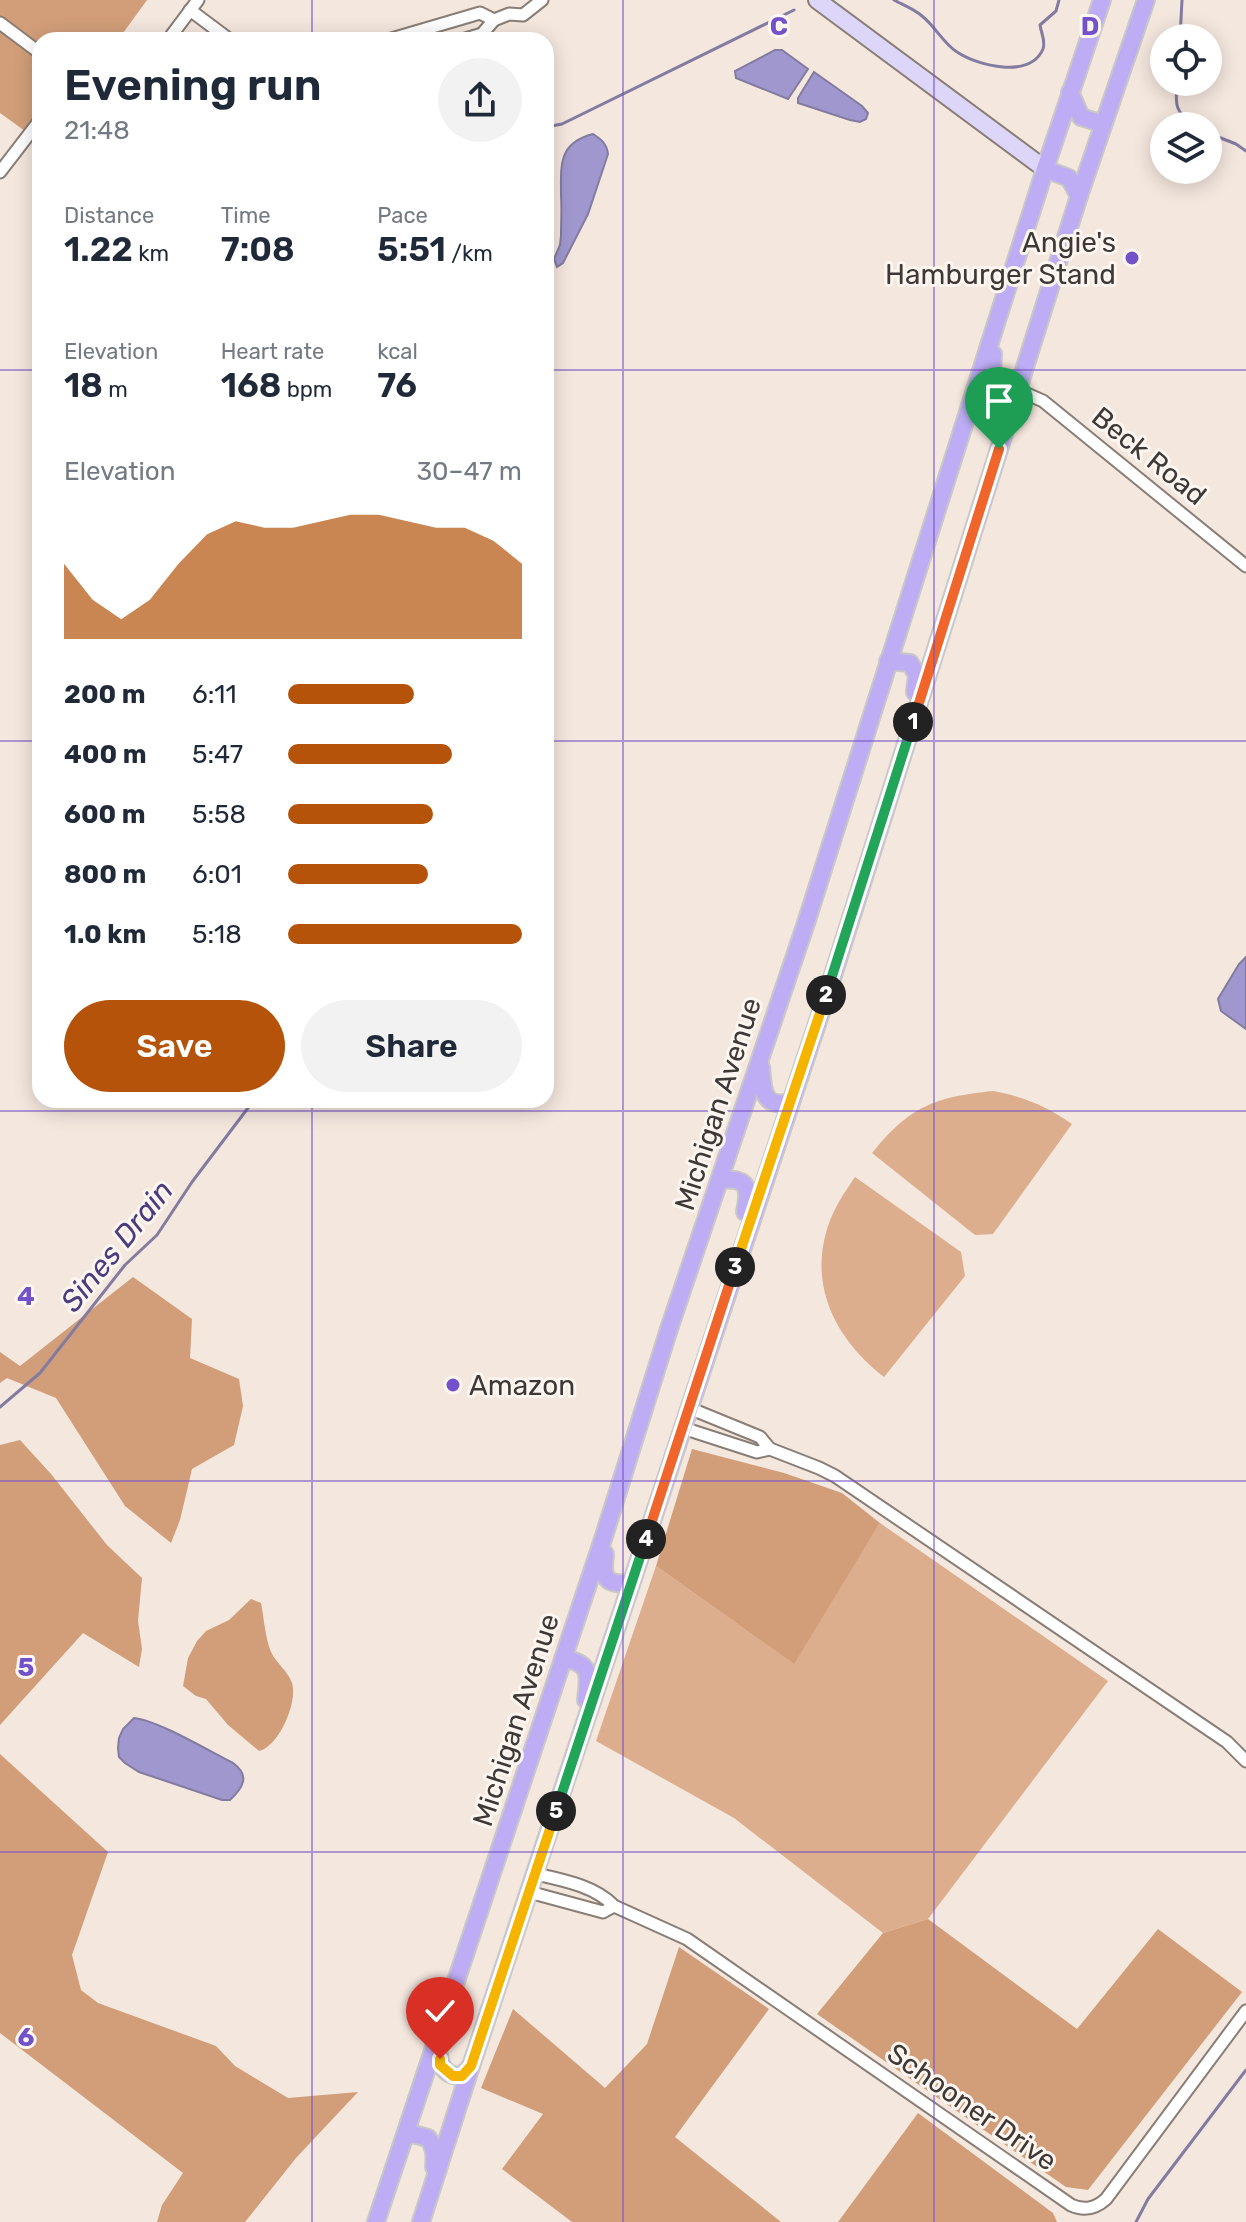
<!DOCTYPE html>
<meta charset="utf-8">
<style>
:root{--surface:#fff;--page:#f2f2f3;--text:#1f2937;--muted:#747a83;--accent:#b45309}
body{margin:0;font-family:Rubik,sans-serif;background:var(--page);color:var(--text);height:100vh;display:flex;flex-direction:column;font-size:30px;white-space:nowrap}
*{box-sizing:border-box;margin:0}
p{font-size:26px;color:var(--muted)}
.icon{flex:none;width:44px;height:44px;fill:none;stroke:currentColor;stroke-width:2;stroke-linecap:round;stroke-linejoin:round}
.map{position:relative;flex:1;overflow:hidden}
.sheet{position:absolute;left:32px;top:32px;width:522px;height:1076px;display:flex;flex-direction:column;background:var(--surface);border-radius:24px;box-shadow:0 4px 20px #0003}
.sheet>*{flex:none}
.fabs{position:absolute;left:1150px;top:24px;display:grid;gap:16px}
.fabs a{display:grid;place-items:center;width:72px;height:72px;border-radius:50%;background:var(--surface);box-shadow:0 4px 20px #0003;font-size:40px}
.pin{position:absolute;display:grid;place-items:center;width:68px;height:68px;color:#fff;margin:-82px -34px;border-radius:50% 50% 50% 0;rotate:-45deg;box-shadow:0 0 8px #0007}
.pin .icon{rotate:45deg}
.km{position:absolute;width:40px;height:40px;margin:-20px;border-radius:50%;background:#222;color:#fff;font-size:22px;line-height:40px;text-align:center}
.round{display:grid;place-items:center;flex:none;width:84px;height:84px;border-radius:42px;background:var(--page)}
.summary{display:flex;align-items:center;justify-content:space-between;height:136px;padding:0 32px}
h1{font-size:44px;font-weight:600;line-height:60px}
.metrics{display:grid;grid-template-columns:repeat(3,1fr);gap:12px;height:136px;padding:8px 32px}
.metrics div{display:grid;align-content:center}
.metrics b{font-size:34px;font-weight:600}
.metrics small{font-size:22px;font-weight:400}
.metrics p{font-size:22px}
.chart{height:224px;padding:16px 32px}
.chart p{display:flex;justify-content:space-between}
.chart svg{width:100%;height:144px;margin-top:8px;fill:var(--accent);opacity:.7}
.cta{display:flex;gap:16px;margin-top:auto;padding:16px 32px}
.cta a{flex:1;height:92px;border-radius:48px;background:var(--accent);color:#fff;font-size:32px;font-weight:600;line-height:92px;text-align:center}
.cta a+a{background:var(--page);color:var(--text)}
ul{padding:0 32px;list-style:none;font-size:26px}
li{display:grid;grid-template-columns:128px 96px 1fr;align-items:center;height:60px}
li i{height:20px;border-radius:10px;background:var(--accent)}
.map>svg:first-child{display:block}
</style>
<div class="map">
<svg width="1246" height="2222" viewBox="0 0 1246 2222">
<rect width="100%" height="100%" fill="#f4e7de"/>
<g fill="#ddae8d">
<path d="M993 1091C1025 1097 1046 1106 1072 1124L993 1234 975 1235 872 1153C910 1106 935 1097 993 1091Z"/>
<path d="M855 1177 961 1252 965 1276 884 1377C836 1340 808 1286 828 1226 834 1208 844 1193 855 1177Z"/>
<path d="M880 1523 1108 1681 928 1919 883 1933 734 1818 596 1741 656 1566 793 1663Z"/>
</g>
<g fill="#d29e79">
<path d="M0 0H147L118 40H40L39 141 0 113Z"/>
<path d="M133 1277 192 1319 190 1358 239 1379 243 1406 234 1445 192 1469 180 1520 171 1543 125 1506 56 1398 7 1378 0 1383V1352L20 1366Z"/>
<path d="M20 1440 51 1474 107 1545 142 1578 138 1621 142 1649 139 1667 83 1633 0 1725V1445Z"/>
<path d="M692 1449 784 1473 842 1493 880 1523 794 1664 656 1566Z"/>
<path d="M251 1599 261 1603C264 1618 265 1637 271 1652 276 1663 288 1671 292 1683 298 1702 279 1746 259 1751L228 1725 206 1699 196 1696 183 1686 188 1658 197 1641 206 1631 229 1620Z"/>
<path d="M0 1754 108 1852 72 1955 81 1990 98 2003 216 2046 235 2066 288 2098 358 2092 296 2158 245 2222H157L162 2205 183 2173 0 2033Z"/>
<path d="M928 1919 1077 2029 1158 1929 1242 1992 1088 2190 1066 2187 817 2014 883 1933Z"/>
<path d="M679 1947 769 2009 675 2137 781 2222H572L502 2169 543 2114 481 2088 513 2009 605 2088 647 2044Z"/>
<path d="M918 2113 1053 2213 1057 2222H838Z"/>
</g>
<g fill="#a097ce" stroke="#837ba0" stroke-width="2">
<path d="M775 50H782L808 69 788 99 736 78 735 71Z"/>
<path d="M814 72 862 106 868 113 866 119 860 122 850 120 798 103V98Z"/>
<path d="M593 134C601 139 607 144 608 154L588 214 563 263 557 267 554 259 560 245 561 235C561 222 562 209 561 195 561 165 558 143 593 134Z"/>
<path d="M1246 957V1029L1221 1011 1218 999 1239 964Z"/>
<path d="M134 1718C157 1720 209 1751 233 1763 250 1775 244 1787 230 1800H222L139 1772 125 1763 119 1757 118 1748 119 1738 123 1729Z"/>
</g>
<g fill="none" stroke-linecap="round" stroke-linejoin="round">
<g stroke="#837ba0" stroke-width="3">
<path d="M894 0C903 5 914 9 922 16 935 26 943 43 957 52 978 66 1030 79 1043 49 1046 41 1041 33 1040 25L1056 11 1059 0"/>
<path d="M1180 38 1182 0"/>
<path d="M1177 82C1175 106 1175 111 1194 126"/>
<path d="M546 127 562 124 794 10"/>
<path d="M1208 133 1236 144 1246 151"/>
<path d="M0 1407 40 1373 125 1265 157 1235 192 1182 254 1100"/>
<path d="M1136 2222 1148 2199 1246 2070"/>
</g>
<g stroke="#897e76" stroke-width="15">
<g id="minor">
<path d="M190 10 230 40"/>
<path d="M494 20 509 14 523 15 542 0"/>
<path d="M0 23 40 53"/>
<path d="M168 40 198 0"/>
<path d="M388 40 480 13 494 20 482 34 462 40"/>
<path d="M0 172 40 120"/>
<path d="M1018 390 1043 401 1246 566"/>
<path d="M683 1428 757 1452 770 1449 760 1437 689 1408"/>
<path d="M770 1449 819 1468 835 1476 1227 1742 1246 1761"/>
<path d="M529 1892 603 1912 614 1906C595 1886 563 1880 536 1874"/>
<path d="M614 1906 687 1939 1071 2205C1084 2211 1095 2209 1106 2199L1246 2011"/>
</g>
</g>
<g stroke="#897e76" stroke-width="20">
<path id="secondary" d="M817 0 1045 169"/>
</g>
<g stroke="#c9c8c7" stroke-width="20">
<g id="primary">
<path d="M1070 92 1081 117 1103 124"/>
<path d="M1045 169 1069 178 1079 196"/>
<path d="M993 354C991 381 993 383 1018 390"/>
<path d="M888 661 910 663 917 675 915 692"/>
<path d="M761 1067C763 1089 762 1109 791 1102"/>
<path d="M720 1180C748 1177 750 1187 745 1212"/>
<path d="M605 1554C602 1579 605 1585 631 1583"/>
<path d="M563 1659C592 1662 589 1676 586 1700"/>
<path d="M437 2045C440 2062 441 2076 462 2076L471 2066"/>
<path d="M405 2137 413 2134 428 2138C435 2148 435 2155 434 2167"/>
<path d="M376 2222 604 1536 669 1329 806 923 1045 169 1102 0"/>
<path d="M421 2222 471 2066 828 991 1079 196 1146 0"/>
</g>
</g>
<use href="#minor" stroke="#fff" stroke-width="11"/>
<use href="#secondary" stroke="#ded6f9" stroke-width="16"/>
<use href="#primary" stroke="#beadf4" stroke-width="16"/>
</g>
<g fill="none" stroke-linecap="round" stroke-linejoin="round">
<g stroke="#fff" stroke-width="16">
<path id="split-1" d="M913 722 999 449"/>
</g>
<g stroke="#fff" stroke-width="16">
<path id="split-2" d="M826 995 913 722"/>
</g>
<g stroke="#fff" stroke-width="16">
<path id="split-3" d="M735 1267 826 995"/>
</g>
<g stroke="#fff" stroke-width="16">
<path id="split-4" d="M646 1539 735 1267"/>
</g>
<g stroke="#fff" stroke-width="16">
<path id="split-5" d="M556 1811 646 1539"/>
</g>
<g stroke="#fff" stroke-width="16">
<path id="split-6" d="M440 2059V2065L453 2076H462L471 2066 556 1811"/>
</g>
<use href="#split-1" stroke="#f0652b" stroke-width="10"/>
<use href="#split-2" stroke="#22a559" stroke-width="10"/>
<use href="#split-3" stroke="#f5b400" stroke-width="10"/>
<use href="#split-4" stroke="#f0652b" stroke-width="10"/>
<use href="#split-5" stroke="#22a559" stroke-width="10"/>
<use href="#split-6" stroke="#f5b400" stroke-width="10"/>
</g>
<path fill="none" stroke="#7251ca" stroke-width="2" stroke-opacity="0.55" d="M312 0V40M623 0V2222M934 0V2222M0 370H40M546 370H1246M0 741H40M546 741H1246M312 1100V2222M0 1111H1246M0 1481H1246M0 1852H1246"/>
<g fill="#7251ca" stroke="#fdf5f0" stroke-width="3">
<circle cx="1132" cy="258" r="8"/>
<circle cx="453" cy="1385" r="8"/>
</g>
<g text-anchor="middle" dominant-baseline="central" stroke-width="6" stroke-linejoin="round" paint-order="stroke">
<g font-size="28" fill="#3e3936" stroke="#fdf5f0" text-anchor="end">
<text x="1116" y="242">Angie's<tspan x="1116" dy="32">Hamburger Stand</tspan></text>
<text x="469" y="1385" text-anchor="start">Amazon</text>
</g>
<g font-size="28" fill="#3e3936" stroke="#fdf5f0">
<text transform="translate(1149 456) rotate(39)">Beck Road</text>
<text transform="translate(718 1104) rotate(-72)">Michigan Avenue</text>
<text transform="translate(516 1720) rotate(-72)">Michigan Avenue</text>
<text transform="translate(972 2107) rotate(35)">Schooner Drive</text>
</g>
<g font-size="30" font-style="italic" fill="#4b3b7f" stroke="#fdf5f0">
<text transform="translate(117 1246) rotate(-51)">Sines Drain</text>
</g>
</g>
<g font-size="26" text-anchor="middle" font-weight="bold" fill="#7251ca" stroke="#fdf5f0" stroke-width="6" stroke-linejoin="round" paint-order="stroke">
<text x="779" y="35">C</text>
<text x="1090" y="35">D</text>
<text x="26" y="1305">4</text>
<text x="26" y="1676">5</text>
<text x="26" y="2046">6</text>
</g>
</svg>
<div class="fabs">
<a><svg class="icon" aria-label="locate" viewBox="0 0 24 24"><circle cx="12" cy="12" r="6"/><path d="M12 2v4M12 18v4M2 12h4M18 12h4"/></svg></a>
<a><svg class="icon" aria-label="layers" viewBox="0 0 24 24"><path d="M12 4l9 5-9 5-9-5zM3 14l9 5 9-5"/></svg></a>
</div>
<div class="pin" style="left:999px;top:449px;background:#1e9e55"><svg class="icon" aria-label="arrive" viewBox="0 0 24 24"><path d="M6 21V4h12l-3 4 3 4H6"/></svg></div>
<div class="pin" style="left:440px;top:2059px;background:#d93025"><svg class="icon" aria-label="check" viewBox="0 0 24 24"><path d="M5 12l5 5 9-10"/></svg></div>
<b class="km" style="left:913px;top:722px">1</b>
<b class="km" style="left:826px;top:995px">2</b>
<b class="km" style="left:735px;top:1267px">3</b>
<b class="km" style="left:646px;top:1539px">4</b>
<b class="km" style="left:556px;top:1811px">5</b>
<section class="sheet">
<div class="summary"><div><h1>Evening run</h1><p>21:48</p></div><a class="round"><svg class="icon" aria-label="share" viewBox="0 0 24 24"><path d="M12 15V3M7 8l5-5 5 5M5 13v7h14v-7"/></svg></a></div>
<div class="metrics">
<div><p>Distance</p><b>1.22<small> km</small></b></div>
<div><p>Time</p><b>7:08</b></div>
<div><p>Pace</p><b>5:51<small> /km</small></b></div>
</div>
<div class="metrics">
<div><p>Elevation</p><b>18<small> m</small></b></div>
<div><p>Heart rate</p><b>168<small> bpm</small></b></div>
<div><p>kcal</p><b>76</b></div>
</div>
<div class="chart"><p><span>Elevation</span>30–47 m</p>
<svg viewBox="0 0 160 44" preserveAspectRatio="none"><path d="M0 44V21L10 32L20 38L30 32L40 21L50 12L60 8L70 10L80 10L90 8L100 6L110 6L120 8L130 10L140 10L150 14L160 21V44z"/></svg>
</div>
<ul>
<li><b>200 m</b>6:11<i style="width:54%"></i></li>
<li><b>400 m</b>5:47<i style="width:70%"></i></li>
<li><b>600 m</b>5:58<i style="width:62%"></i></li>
<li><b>800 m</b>6:01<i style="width:60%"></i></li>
<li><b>1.0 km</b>5:18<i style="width:100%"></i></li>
</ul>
<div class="cta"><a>Save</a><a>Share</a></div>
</section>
</div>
